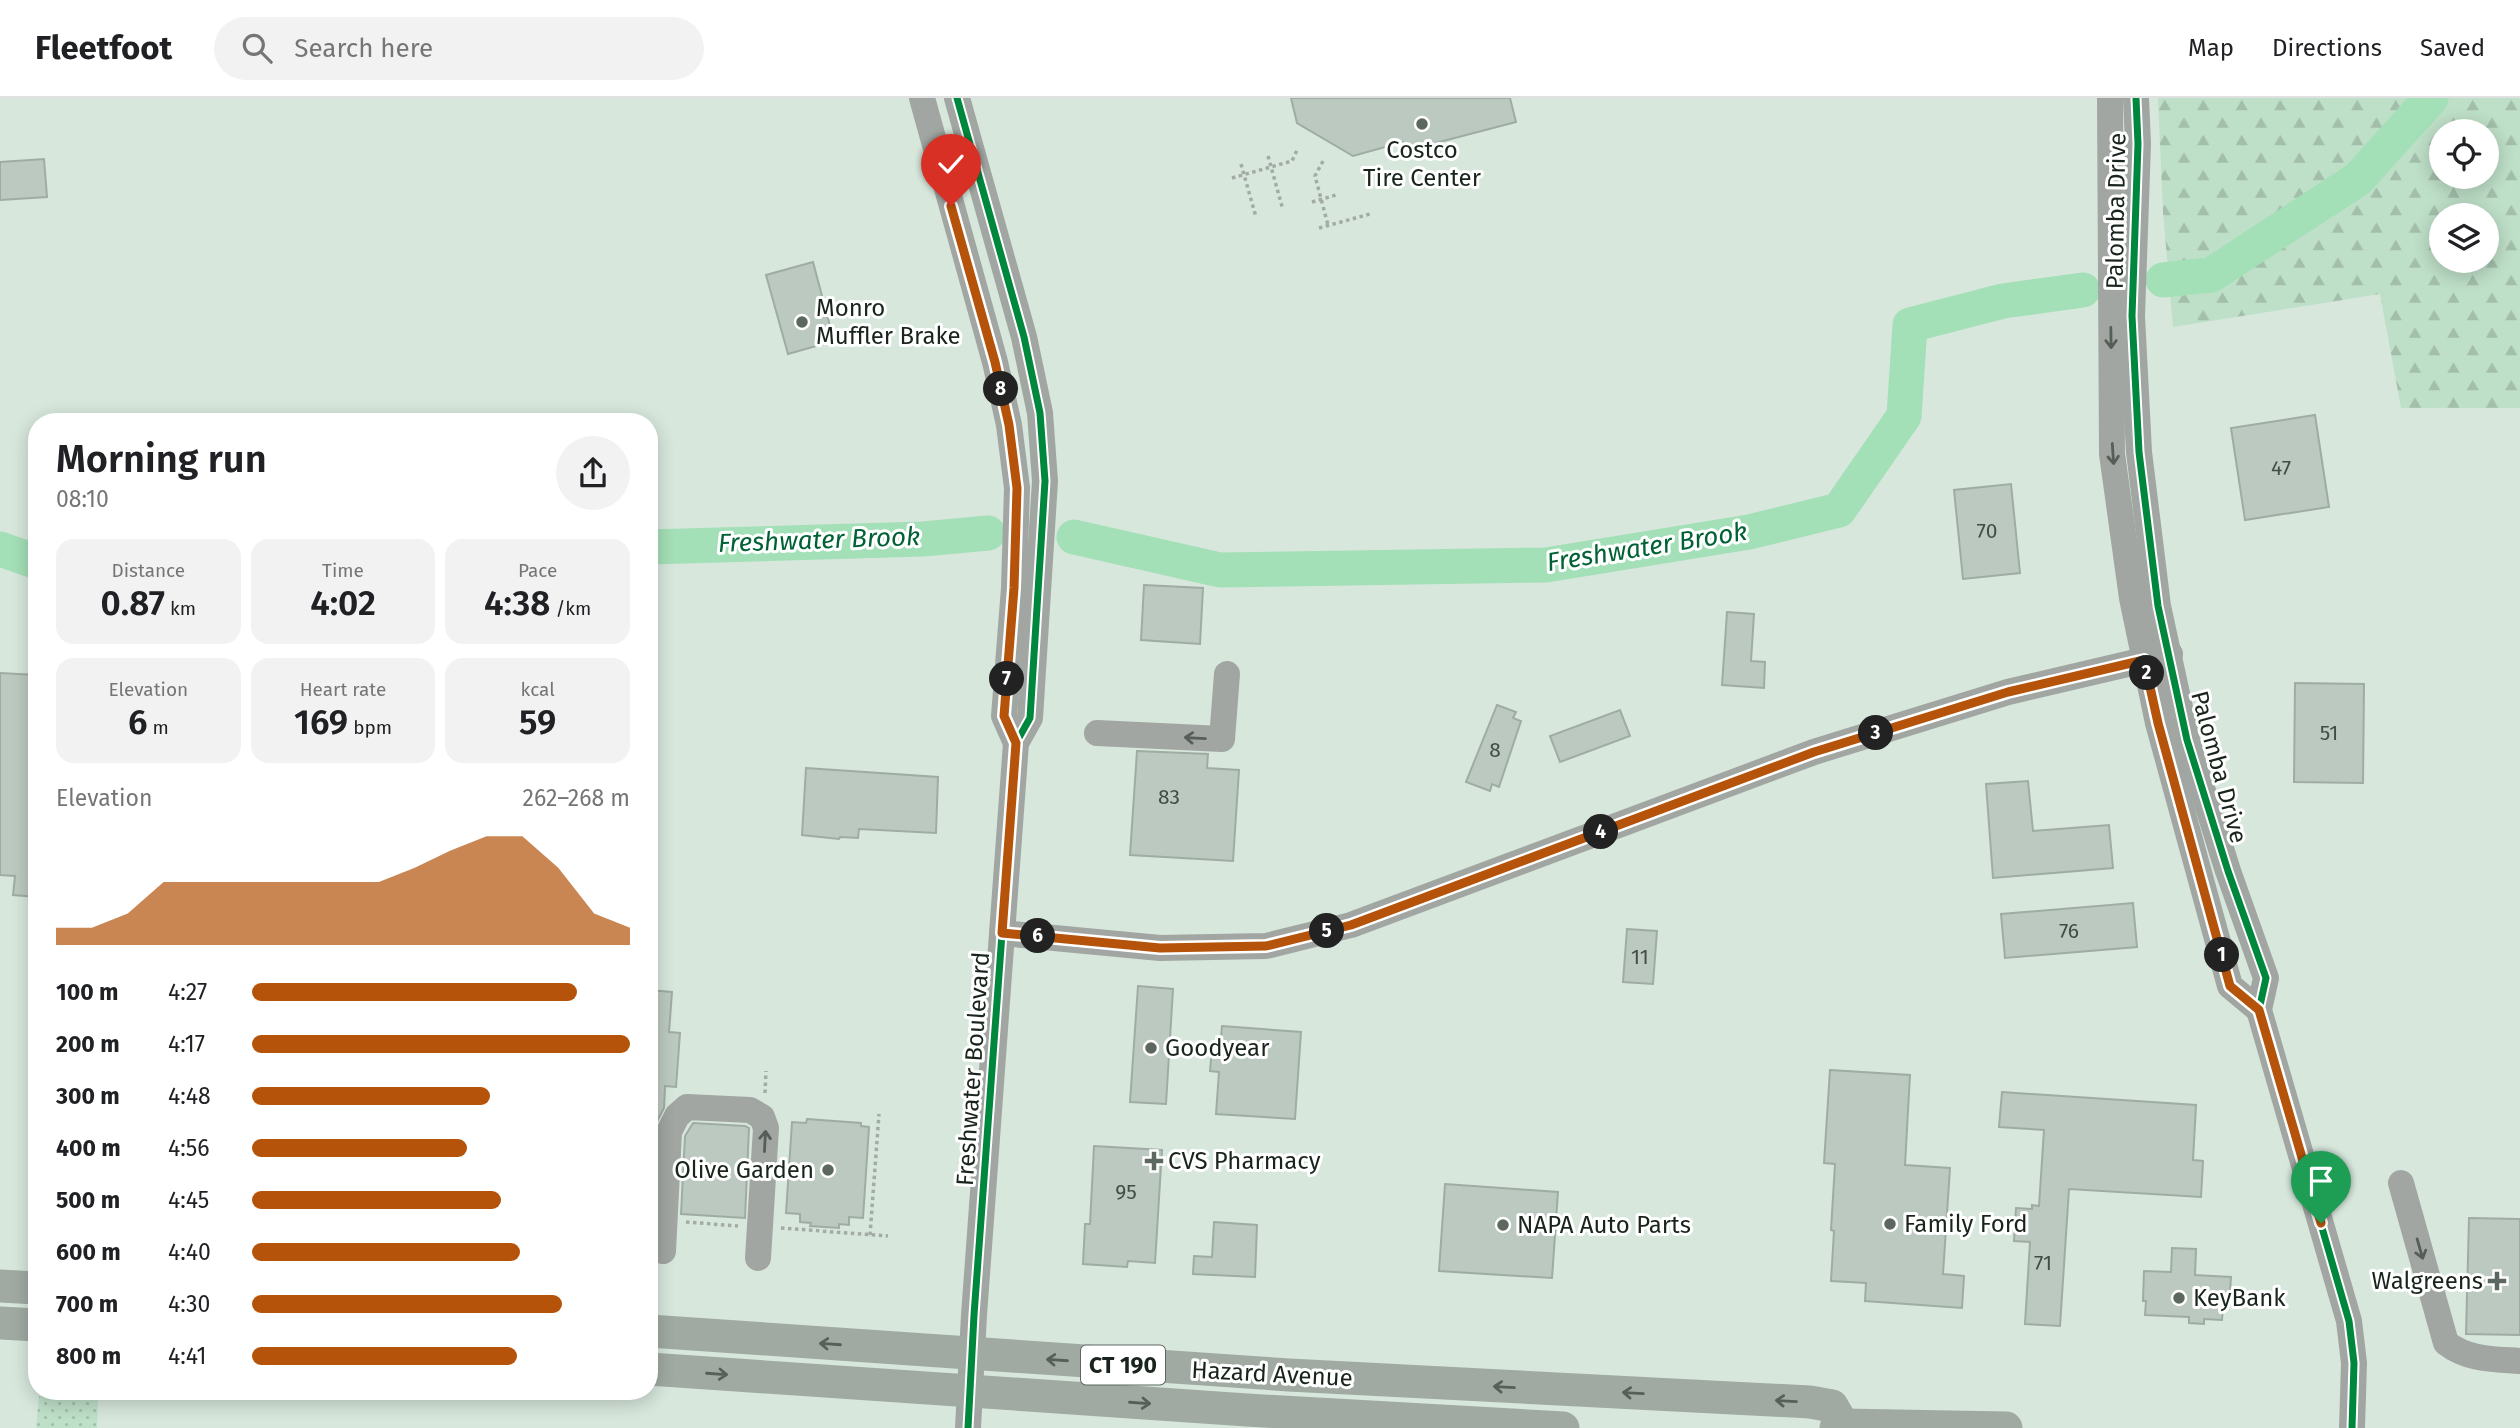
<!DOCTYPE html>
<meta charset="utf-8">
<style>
:root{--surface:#fff;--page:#f2f2f2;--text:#202124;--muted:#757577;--line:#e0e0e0;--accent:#b45309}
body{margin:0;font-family:"Fira Sans",sans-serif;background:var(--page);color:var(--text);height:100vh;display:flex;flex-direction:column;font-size:26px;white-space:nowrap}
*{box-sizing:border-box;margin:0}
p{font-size:23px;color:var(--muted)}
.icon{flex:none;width:38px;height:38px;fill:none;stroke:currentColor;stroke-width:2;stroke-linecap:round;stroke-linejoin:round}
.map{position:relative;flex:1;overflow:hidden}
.sheet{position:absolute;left:28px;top:315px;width:630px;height:987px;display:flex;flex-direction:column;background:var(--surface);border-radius:28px;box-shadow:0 4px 18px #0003}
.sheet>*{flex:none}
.controls{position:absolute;left:2429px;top:21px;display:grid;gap:14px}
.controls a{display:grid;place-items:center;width:70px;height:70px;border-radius:50%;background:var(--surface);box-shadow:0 4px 18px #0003;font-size:35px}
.pin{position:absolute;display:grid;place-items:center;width:60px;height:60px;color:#fff;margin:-72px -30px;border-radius:50% 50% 50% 0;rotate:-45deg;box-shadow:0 0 7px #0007}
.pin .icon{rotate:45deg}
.km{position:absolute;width:35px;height:35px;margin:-18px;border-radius:50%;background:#222;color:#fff;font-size:19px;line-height:35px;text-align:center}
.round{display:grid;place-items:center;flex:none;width:74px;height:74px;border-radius:37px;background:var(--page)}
.summary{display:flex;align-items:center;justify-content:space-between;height:119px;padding:0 28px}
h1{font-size:38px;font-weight:600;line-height:52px}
.figures{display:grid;grid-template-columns:repeat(3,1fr);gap:10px;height:119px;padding:7px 28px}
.figures div{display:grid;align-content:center;border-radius:18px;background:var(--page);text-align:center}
.figures b{font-size:35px;font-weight:600}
.figures small{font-size:19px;font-weight:400}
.figures p{font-size:19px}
.chart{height:196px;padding:14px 28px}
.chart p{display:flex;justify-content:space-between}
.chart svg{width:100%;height:126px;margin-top:7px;fill:var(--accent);opacity:.7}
ul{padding:0 28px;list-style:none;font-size:23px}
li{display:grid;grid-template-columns:112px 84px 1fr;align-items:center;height:52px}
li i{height:18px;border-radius:9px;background:var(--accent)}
header{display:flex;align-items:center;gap:42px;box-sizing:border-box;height:98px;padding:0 35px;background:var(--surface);border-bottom:2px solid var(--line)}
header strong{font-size:33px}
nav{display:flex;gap:38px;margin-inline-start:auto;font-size:24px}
.search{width:490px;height:63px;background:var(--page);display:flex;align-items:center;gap:18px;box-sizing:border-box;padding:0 24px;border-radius:38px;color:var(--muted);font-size:26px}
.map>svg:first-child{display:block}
</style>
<header>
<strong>Fleetfoot</strong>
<div class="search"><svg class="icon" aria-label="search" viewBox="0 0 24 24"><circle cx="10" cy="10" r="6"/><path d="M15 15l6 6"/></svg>Search here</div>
<nav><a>Map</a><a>Directions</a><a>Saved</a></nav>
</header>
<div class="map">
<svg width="2520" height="1330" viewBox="0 0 2520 1330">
<defs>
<pattern id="grass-dots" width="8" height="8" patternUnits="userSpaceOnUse" patternTransform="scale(1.75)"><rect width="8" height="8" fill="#bedfc8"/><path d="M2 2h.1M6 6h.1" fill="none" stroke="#a3bfab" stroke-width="1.8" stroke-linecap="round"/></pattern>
<pattern id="forest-firs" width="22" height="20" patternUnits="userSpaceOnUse" patternTransform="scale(1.75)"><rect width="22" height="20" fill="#bedfc8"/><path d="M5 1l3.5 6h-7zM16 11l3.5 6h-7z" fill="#a3bfab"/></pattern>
</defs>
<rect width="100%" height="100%" fill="#d7e7dc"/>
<path fill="url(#grass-dots)" d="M39 1298 98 1302 97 1330H36Z"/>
<path fill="url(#forest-firs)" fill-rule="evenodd" d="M2158 0H2520V310H2401L2380 196 2173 229 2163 114ZM2441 33H2487V79H2441ZM2441 117H2487V163H2441Z"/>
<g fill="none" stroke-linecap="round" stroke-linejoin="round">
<g stroke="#a3dfb7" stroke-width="35">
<path d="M2163 182 2211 177 2358 81 2431 0"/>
<path d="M1074 439 1220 472 1546 467 1749 434 1839 412 1904 318 1910 227 2003 203 2083 192"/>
<path d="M649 449 923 441 988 435"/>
<path d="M0 451 37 464"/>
</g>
</g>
<g fill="#bcc9c0" stroke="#9faca3" stroke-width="2">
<path d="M1291 0H1510L1516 24 1405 53 1403 44 1353 58 1297 25Z"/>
<path d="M44 61 47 99 0 102V64Z"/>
<path d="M813 164 834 243 788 256 766 177Z"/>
<path d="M2315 317 2329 409 2245 422 2231 330Z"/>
<path d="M2011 386 2020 475 1963 481 1954 392Z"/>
<path d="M1144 487 1203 490 1200 546 1141 542Z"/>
<path d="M1727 514 1754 516 1751 563 1765 564 1764 590 1722 587Z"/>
<path d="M0 575 37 577V799L13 797 15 778 0 777Z"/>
<path d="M2295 585 2364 586 2363 685 2294 684Z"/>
<path d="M1497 607 1516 614 1513 620 1521 623 1499 689 1492 686 1490 693 1466 684Z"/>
<path d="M1620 612 1630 638 1560 664 1550 638Z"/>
<path d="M1137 653 1208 656 1207 670 1239 672 1233 763 1130 757Z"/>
<path d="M806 670 938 679 936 735 859 731 858 740 840 739 839 741 802 737Z"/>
<path d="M2028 683 2033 733 2109 727 2113 770 1993 780 1986 686Z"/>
<path d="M2133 805 2137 849 2005 860 2001 816Z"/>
<path d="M1627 831 1657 833 1653 886 1623 884Z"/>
<path d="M1138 888 1173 891 1166 1006 1130 1004Z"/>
<path d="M649 892 672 894 669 934 680 935 676 989 665 988 664 1010 655 1027 653 1043 649 1042Z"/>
<path d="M1222 928 1301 934 1295 1021 1216 1016 1219 974 1210 973 1212 949 1220 950Z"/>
<path d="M1830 972 1910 977 1905 1067 1950 1070 1943 1176 1964 1178 1962 1210 1865 1203 1866 1185 1831 1183 1834 1133 1831 1132 1835 1066 1824 1065Z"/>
<path d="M2002 994 2196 1007 2193 1062 2203 1063 2201 1099 2069 1091 2060 1228 2025 1226 2030 1144 2014 1143 2016 1110 2032 1111V1107L2039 1108 2044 1032 1999 1029Z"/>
<path d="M807 1021 861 1025V1028L869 1029 863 1120 849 1119V1127L839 1126V1130L810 1128 811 1125 800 1124V1116L786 1115 792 1024 806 1025Z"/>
<path d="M693 1025 745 1028 749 1030 745 1120 681 1116 685 1038Z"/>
<path d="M1094 1048 1162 1052 1155 1165 1128 1163 1127 1169 1083 1166 1085 1126H1090Z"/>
<path d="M1445 1086 1558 1094 1552 1180 1439 1173Z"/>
<path d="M2469 1120 2520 1121V1237L2466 1236Z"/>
<path d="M1214 1124 1257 1127 1255 1179 1193 1176 1194 1158 1212 1159Z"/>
<path d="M2172 1150 2196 1151 2195 1177 2231 1179 2229 1209 2223 1208 2222 1222 2204 1221V1226L2189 1225V1219L2145 1217 2146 1203H2143L2144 1173 2171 1174Z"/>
</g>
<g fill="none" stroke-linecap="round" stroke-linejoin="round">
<g stroke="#a3aba6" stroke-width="3.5" stroke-dasharray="3.5 3.5" stroke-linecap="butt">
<path d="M1268 58 1283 112"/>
<path d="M1323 63 1315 78 1328 127"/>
<path d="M1241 66 1256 119"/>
<path d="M1232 80 1292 63 1298 50"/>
<path d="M1312 104 1336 97"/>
<path d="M1319 130 1370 116"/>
<path d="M765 995 766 973"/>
<path d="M686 1124 738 1128"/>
<path d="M781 1130 888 1138"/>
<path d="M870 1137 879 1016"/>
</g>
<g stroke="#a1a6a2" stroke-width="26">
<path d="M922 0 995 264 1009 327 1017 390 1014 490 1004 618 1016 645"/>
<path d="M957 0 1024 239 1040 315 1045 383 1030 620 1016 645 974 1217 968 1330"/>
<path d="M2110 0 2112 356 2132 500 2158 625 2230 888 2259 912"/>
<path d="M2136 0 2138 46 2132 218 2139 354 2158 508 2187 642 2228 773 2266 880 2259 912 2349 1223 2354 1265 2352 1330"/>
<path d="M1097 635 1222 641 1227 576"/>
<path d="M1002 835 1160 850 1266 848 1351 827 1814 654 2008 594 2170 556"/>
<path d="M2401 1085 2446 1245C2468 1262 2494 1261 2520 1263"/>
<path d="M663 1153 669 1034 677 1018 687 1009 750 1012 762 1019 766 1030 758 1160"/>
</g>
<g stroke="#a0aaa3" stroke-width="33">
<path d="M0 1188 37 1190"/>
<path d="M0 1225 37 1227"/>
<path d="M649 1233 1289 1277 1810 1304 1832 1308 1843 1327"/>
<path d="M649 1271 1247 1312 1563 1330"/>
<path d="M1836 1330 1843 1327 2006 1330"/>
</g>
<g stroke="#fff" stroke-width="11">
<g id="cycleway">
<path d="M957 0 1024 239 1040 315 1045 383 1030 620 1016 645 974 1217 968 1330"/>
<path d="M2136 0 2138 46 2132 218 2139 354 2158 508 2187 642 2228 773 2266 880 2259 912 2349 1223 2354 1265 2352 1330"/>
</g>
</g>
<use href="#cycleway" stroke="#00873e" stroke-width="7"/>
</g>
<defs><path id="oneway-shaft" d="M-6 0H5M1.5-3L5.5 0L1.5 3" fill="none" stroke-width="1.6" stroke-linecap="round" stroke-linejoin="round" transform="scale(1.75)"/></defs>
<g stroke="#565e58">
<use href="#oneway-shaft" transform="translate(2111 240) rotate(89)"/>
<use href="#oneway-shaft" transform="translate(2113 356) rotate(86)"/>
<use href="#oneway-shaft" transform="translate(1195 640) rotate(-177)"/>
<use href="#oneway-shaft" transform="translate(765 1043) rotate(-87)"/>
<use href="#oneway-shaft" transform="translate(2420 1151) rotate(74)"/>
</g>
<g stroke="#566059">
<use href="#oneway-shaft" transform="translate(830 1246) rotate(-176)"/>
<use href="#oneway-shaft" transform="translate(1057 1262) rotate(-176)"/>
<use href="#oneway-shaft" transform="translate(717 1276) rotate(4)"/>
<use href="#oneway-shaft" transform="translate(1504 1289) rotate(-177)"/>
<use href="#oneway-shaft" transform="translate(1633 1295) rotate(-177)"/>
<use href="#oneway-shaft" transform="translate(1786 1303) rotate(-177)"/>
<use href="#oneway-shaft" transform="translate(1140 1305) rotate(4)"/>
</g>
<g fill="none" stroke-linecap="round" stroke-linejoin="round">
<g stroke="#fff" stroke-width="14">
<path id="route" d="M951 108 995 264 1009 327 1017 390 1014 490 1004 618 1016 645 1002 835 1160 850 1266 848 1351 827 1814 654 2008 594 2144 562 2158 625 2230 888 2259 912 2321 1125"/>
</g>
<use href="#route" stroke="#b45309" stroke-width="9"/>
</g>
<g fill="#5c685f" stroke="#fff" stroke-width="2.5">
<circle cx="1422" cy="26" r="7"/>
<circle cx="802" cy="224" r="7"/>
<circle cx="1151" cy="950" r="7"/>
<path d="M1150.5 1052.5h7v7h7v7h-7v7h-7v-7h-7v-7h7z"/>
<circle cx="828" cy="1072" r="7"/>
<circle cx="1890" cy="1126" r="7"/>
<circle cx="1503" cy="1127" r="7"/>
<path d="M2493.5 1172.5h7v7h7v7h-7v7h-7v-7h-7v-7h7z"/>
<circle cx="2179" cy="1200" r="7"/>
</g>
<g text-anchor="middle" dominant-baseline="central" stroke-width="6" stroke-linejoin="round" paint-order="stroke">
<g font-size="21" fill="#424d45">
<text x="2281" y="370">47</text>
<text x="1987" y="433">70</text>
<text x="2329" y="635">51</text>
<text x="1495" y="652">8</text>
<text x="1169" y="699">83</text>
<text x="2069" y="833">76</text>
<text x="1640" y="859">11</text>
<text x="1126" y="1094">95</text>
<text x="2043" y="1165">71</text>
</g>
<rect fill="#fff" stroke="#5e6660" stroke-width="2" x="1081" y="1247.5" width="84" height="39" rx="5"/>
<g font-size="23" font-weight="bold" fill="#19241c">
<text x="1123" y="1267">CT 190</text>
</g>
<g font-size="24" fill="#19241c" stroke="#fff" text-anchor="start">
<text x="1422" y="52" text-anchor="middle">Costco<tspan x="1422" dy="28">Tire Center</tspan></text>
<text x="816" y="210">Monro<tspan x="816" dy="28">Muffler Brake</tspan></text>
<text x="1165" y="950">Goodyear</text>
<text x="1168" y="1063">CVS Pharmacy</text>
<text x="814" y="1072" text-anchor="end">Olive Garden</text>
<text x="1904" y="1126">Family Ford</text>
<text x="1517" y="1127">NAPA Auto Parts</text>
<text x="2483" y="1183" text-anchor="end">Walgreens</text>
<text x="2193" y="1200">KeyBank</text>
</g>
<g font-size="24" fill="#19241c" stroke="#fff">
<text transform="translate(2116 113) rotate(-89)">Palomba Drive</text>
<text transform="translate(2219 669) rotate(75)">Palomba Drive</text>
<text transform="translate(973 971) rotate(-86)">Freshwater Boulevard</text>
<text transform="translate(1272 1276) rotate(3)">Hazard Avenue</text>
</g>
<g font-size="26" font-style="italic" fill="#006134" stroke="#fff">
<text transform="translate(819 442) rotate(-2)">Freshwater Brook</text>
<text transform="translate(1647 449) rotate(-9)">Freshwater Brook</text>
</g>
</g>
</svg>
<div class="controls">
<a><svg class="icon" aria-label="locate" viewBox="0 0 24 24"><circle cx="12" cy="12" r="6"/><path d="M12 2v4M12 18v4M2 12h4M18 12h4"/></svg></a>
<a><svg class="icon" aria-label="layers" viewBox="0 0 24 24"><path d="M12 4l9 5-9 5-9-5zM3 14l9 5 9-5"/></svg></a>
</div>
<div class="pin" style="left:2321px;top:1125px;background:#1e9e55"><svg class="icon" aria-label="arrive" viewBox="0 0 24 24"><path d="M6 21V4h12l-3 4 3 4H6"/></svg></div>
<div class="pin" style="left:951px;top:108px;background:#d93025"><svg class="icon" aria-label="check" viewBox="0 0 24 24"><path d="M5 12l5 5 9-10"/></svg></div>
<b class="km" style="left:2222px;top:857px">1</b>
<b class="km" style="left:2147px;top:575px">2</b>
<b class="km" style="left:1876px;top:635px">3</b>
<b class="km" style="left:1601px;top:734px">4</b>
<b class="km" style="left:1327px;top:833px">5</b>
<b class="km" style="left:1038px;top:838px">6</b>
<b class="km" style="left:1007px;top:581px">7</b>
<b class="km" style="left:1001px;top:291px">8</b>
<section class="sheet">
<div class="summary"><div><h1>Morning run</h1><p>08:10</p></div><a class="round"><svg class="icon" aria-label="share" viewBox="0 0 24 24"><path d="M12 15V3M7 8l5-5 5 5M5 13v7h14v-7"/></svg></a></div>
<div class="figures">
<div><p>Distance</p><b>0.87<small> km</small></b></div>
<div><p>Time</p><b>4:02</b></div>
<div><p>Pace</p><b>4:38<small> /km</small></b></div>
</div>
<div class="figures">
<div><p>Elevation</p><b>6<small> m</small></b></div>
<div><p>Heart rate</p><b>169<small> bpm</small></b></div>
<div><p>kcal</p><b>59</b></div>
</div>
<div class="chart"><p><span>Elevation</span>262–268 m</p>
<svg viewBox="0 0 160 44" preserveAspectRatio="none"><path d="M0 44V38L10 38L20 33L30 22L40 22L50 22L60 22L70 22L80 22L90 22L100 17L110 11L120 6L130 6L140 17L150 33L160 38V44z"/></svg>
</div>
<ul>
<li><b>100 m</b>4:27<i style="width:86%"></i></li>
<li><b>200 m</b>4:17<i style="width:100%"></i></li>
<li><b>300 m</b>4:48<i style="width:63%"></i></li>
<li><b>400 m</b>4:56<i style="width:57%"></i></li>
<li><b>500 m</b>4:45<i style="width:66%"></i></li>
<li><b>600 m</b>4:40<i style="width:71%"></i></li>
<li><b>700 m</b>4:30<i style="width:82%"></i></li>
<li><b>800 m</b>4:41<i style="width:70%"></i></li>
</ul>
</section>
</div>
